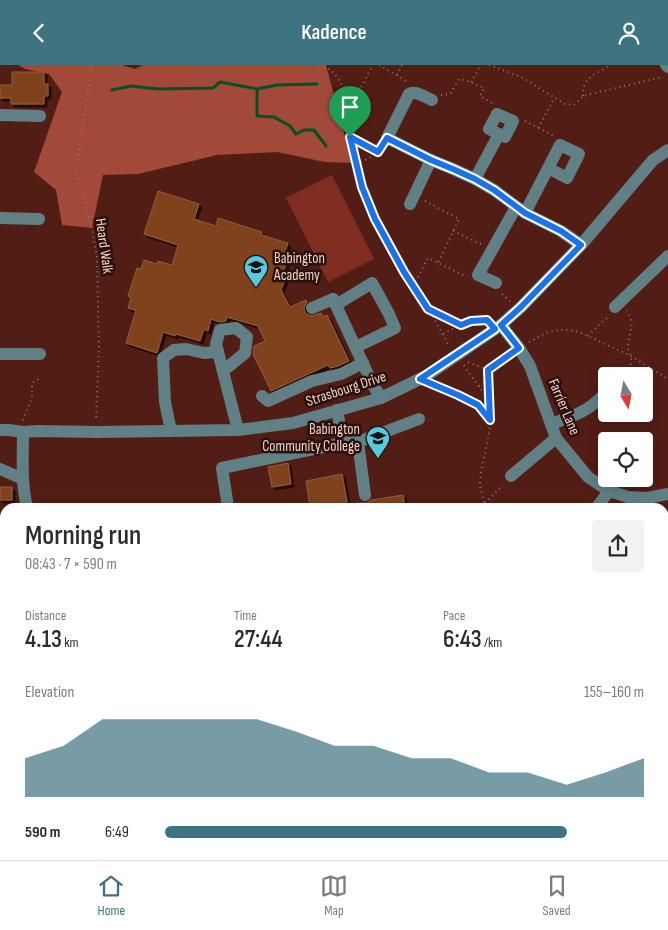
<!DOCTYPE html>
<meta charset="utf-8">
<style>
:root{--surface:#fff;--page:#f2f2f3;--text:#2b2b33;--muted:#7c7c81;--line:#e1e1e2;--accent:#3e7380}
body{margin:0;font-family:"Sofia Sans Condensed",sans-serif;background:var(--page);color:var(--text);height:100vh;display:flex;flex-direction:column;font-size:19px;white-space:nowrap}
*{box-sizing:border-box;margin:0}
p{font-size:16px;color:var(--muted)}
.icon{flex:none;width:28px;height:28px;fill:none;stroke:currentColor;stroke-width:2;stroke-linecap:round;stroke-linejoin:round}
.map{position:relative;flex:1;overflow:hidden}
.drawer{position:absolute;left:0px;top:438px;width:669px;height:358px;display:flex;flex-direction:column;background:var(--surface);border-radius:15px 15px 0 0;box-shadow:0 2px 12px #0003}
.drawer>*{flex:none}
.needle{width:32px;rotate:170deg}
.fabs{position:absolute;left:598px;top:302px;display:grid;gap:10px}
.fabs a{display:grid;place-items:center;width:55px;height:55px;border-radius:5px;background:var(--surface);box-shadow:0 2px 12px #0003;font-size:25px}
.pin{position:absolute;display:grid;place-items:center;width:42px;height:42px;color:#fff;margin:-51px -21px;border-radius:50% 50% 50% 0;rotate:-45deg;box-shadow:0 0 5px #0007}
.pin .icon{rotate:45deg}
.round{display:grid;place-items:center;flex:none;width:52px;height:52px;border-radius:5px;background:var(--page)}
.head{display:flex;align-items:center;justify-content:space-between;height:85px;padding:0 25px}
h1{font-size:28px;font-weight:600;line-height:38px}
.stats{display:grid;grid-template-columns:repeat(3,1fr);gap:8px;height:85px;padding:5px 25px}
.stats div{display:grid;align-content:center}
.stats b{font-size:25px;font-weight:600}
.stats small{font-size:14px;font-weight:400}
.stats p{font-size:14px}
.chart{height:140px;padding:10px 25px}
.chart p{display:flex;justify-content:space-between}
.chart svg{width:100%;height:90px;margin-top:5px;fill:var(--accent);opacity:.7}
ul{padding:0 25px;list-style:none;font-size:16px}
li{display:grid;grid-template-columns:80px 60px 1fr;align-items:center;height:38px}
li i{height:12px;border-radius:6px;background:var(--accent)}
header{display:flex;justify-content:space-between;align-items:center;height:65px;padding:0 25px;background:var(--accent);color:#fff;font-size:22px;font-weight:600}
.dock{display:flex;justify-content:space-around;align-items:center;height:70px;border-top:1px solid var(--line);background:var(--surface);font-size:14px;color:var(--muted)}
.dock a{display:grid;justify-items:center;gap:2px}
.dock .active{color:var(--accent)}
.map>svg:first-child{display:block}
</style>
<header><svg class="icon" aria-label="back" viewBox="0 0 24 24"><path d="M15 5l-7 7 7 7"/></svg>Kadence<svg class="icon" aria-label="person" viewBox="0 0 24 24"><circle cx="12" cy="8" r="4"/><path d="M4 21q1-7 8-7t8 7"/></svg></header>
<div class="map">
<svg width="668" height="795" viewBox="0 0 668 795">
<defs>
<filter id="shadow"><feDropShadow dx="3" dy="3" stdDeviation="0" flood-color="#0009"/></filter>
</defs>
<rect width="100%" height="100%" fill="#521d14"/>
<g fill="#7f2e20">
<path d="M332 110 374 194 328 217 286 133Z"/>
<path d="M668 593V671L667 673 668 680H664V597Z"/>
<path d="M457 790H543L540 795H451Z"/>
</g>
<g fill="#a34939">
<path d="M18 0H122L135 4 143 0H326L352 98 325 97 277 87 217 90 138 109 103 110 92 163 62 160 56 125 34 107 62 27 49 9 25 4Z"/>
<path d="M664 689H668V795H545L548 790H664Z"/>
</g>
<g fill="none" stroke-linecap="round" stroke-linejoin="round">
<g stroke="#045126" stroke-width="3">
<path d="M257 24V51L274 52 290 61 296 69 304 65H314L326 81"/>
<path d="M112 25 131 21 158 24 213 23 220 17 257 24 277 20 317 19"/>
</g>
</g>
<g fill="#7f431a" stroke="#915d3e" filter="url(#shadow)">
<path d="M12 7H44V19H48V31H44V39H11V33H0V20H12Z"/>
<path d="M158 126 199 139 194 154 216 161 218 153 262 167 261 170 288 178 284 190 288 192 282 211 286 212 281 225 290 242 306 235 307 237 304 243 305 247 308 250 312 251 321 248 323 252 327 250 349 296 338 301 330 303 328 300 271 326 253 289 254 281 265 276 258 261 227 252 226 256 220 257 211 254 208 266 204 264 200 276 176 269 175 271 163 267 157 288 126 278 136 245 128 243 131 233 128 231 137 203 141 204 144 195 157 199 158 196 172 200 178 180 144 169Z"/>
<path d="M288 398 291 419 272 422 268 402Z"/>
<path d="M342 409 348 442H310L306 416Z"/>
<rect x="0" y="422" width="12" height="13"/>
<path d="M403 430 405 442H357L356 438H367L371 435Z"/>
</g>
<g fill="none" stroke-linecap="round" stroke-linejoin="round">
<g stroke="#9e7169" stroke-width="2" stroke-dasharray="1 4" stroke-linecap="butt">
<path d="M92 0 76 106 92 163 97 193 99 285 96 355"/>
<path d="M319 0 331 5 340 16 346 30 349 44 346 51 347 60 362 122 375 154 404 207 433 252 448 279"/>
<path d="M379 0 405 15 407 18"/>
<path d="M489 0 521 12 565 39 574 40 583 31 662 12"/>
<path d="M397 10 402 0"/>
<path d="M471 17 481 0"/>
<path d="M441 30 450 29 459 14 471 17 484 23 480 31 492 38"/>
<path d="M583 31C581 13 596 9 609 1L608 0"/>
<path d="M349 44 373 0"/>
<path d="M525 56 554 71"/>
<path d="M538 63 555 32"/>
<path d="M349 72 378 87"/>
<path d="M356 99C366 95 375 91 381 82"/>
<path d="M425 136 459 154 438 198"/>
<path d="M453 166 483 180"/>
<path d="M413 221 428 193 467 212"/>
<path d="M502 229 511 237"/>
<path d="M429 244 461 260"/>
<path d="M443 269C459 260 468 256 487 255"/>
<path d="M588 271 604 255 610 251"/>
<path d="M529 277 546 268 558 265H569L579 267 629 290 668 314"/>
<path d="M468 297 488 305 490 343"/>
<path d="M464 300C471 313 482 322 487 336 497 363 480 392 480 420 481 427 484 435 485 442"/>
<path d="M488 305 511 289"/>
<path d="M621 311C625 307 630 304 631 298 632 293 629 287 628 282 628 268 636 261 627 246"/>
<path d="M434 320 458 329 478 340 490 355"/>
<path d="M479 321 489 315"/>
<path d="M23 355 32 333V318L40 313"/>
<path d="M485 438 503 420"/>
<path d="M664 455 668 457"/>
<path d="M664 477 668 470"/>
<path d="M0 483H5"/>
<path d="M664 572 668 568"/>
<path d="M664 682 668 683"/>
<path d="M0 732 5 731"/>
<path d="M411 795 416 790"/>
</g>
<g stroke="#618086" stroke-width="12">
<path d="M666 0 668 2"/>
<path d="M432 35C425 32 416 25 409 29L387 73 431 95 453 104 475 114 494 125 525 148 561 166 581 180"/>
<path d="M0 50 40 51"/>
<path d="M475 114 499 69 489 64 497 49 513 56 505 72 499 69"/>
<path d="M410 139 431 95"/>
<path d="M525 148 560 80 579 89 567 113 548 103"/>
<path d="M0 153 39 154"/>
<path d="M496 218 478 210 516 142"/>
<path d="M333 234 373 320 381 333"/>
<path d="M336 240 372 218 389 249 395 263 356 282"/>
<path d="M615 242 668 191"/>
<path d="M312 243 333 234"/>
<path d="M501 260 519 283 530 301 556 373 588 412 609 426 628 432 647 433 668 429"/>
<path d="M0 289H40"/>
<path d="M223 306 245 288 247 272 236 263 220 265 216 279 238 365"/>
<path d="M262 331 268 336 312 316 341 309 363 298"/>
<path d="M337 345 343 378 358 377 365 430"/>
<path d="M551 359C574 351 590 346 606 327"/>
<path d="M0 365H9L23 367 37 366 96 367 238 365 293 358 381 333 426 311 501 260 521 242 581 180 653 95 668 85"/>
<path d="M171 366 165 337 163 293 174 285 186 284 204 288 218 287"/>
<path d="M23 367C23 392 21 418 27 442"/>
<path d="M358 377 419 354"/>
<path d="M0 404 23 414"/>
<path d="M511 411 556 373"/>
<path d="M228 442 222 403 343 378"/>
<path d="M597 442 609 426"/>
<path d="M0 615H5"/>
<path d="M108 790 109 795"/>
</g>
<g stroke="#adecf9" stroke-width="15">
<path d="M664 589 668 585"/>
<path d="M430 795 436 790"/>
</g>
</g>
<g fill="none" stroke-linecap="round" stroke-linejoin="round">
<g stroke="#fff" stroke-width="10">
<path id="route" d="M350 72 378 87 387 73 431 95 453 104 475 114 494 125 525 148 561 166 581 180 521 242 501 260 519 283 488 305 490 355 478 340 458 330 420 314 495 264 487 255 471 256 461 260 428 244 404 207 375 154 362 122Z"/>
</g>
<use href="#route" stroke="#1a73e8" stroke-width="6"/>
</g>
<defs>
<g id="school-pin" transform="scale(1.25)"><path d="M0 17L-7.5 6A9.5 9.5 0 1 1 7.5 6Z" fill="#55cadf" stroke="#28100c"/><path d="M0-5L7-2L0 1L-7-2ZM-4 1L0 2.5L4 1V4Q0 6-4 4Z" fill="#111"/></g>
</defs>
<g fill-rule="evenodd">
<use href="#school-pin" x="256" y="202"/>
<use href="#school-pin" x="378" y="373"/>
</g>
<g text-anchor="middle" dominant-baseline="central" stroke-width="5" stroke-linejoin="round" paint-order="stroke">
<g font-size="15" fill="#f3d0c8" stroke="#28100c">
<text transform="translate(104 181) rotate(82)">Heard Walk</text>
<text transform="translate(346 324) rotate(-18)">Strasbourg Drive</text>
<text transform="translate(564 342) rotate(67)">Farrier Lane</text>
</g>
<g font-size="15" fill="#f3d0c8" stroke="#28100c" text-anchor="start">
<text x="274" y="193">Babington<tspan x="274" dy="17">Academy</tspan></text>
<text x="360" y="364" text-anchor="end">Babington<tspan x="360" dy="17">Community College</tspan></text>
</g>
</g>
</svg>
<div class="fabs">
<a><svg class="needle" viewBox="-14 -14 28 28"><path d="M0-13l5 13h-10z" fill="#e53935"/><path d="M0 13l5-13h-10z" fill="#7c7c81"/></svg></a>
<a><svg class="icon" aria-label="locate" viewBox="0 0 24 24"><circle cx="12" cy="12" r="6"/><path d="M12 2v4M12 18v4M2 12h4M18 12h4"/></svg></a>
</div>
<div class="pin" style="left:350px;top:72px;background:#1e9e55"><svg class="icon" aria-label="arrive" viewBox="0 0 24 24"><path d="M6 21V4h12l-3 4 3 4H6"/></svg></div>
<section class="drawer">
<div class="head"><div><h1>Morning run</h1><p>08:43 · 7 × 590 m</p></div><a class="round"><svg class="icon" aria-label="share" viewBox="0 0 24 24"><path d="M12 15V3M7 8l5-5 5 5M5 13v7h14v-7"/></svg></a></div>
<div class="stats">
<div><p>Distance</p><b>4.13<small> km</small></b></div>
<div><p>Time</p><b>27:44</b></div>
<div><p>Pace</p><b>6:43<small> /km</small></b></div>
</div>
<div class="chart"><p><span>Elevation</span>155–160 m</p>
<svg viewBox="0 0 160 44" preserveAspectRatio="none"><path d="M0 44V25L10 19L20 6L30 6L40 6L50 6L60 6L70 12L80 19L90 19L100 25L110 25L120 32L130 32L140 38L150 32L160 25V44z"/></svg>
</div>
<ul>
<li><b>590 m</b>6:49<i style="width:84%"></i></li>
</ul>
</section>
</div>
<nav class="dock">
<a class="active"><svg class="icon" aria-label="home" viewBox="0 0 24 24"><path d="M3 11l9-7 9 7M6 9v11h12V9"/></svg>Home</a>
<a><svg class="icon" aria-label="map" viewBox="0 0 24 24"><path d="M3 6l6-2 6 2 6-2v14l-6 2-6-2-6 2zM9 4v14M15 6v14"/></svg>Map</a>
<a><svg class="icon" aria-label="saved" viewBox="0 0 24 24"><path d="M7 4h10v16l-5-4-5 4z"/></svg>Saved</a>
</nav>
